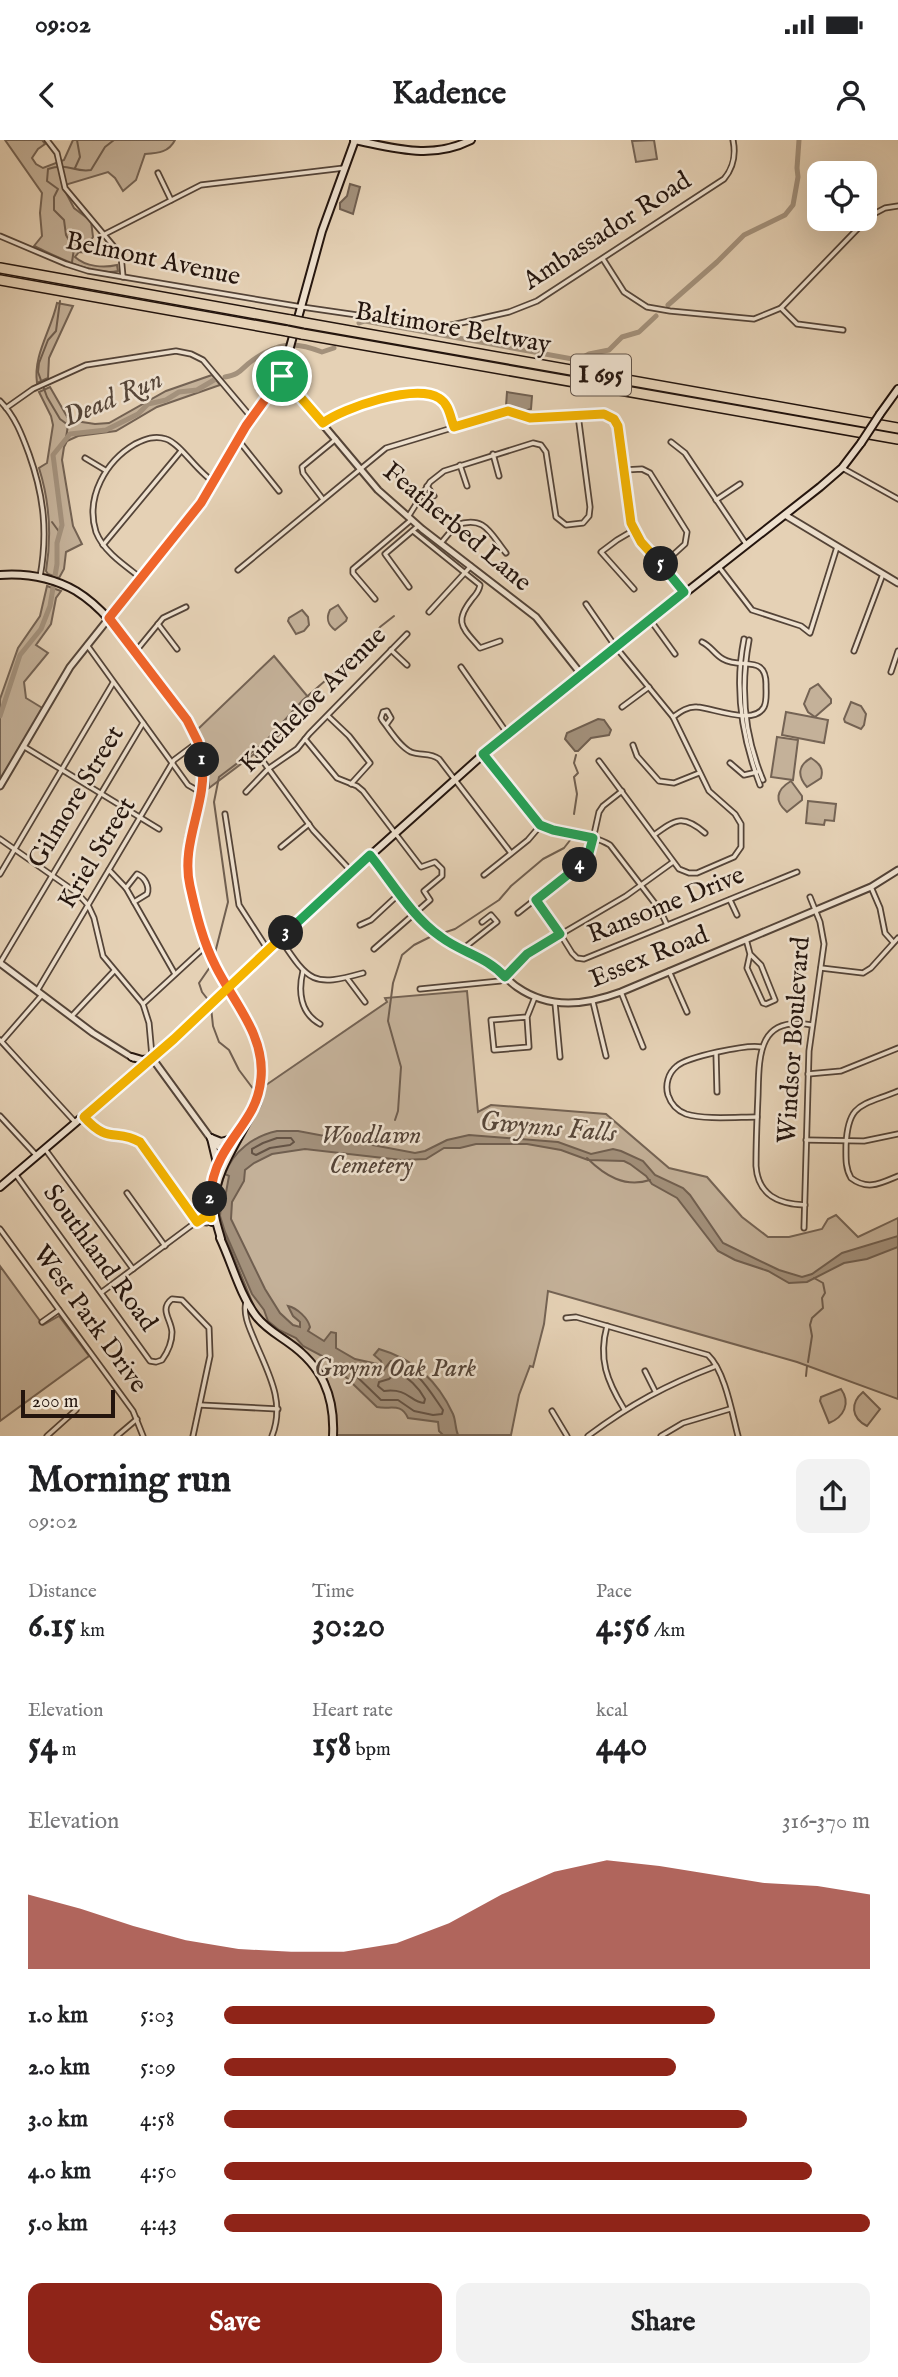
<!DOCTYPE html>
<meta charset="utf-8">
<style>
:root{--surface:#fff;--page:#f2f2f2;--text:#202124;--muted:#757577;--accent:#8f2418}
body{margin:0;font-family:"IM FELL English",serif;background:var(--page);color:var(--text);height:100vh;display:flex;flex-direction:column;font-size:26px;white-space:nowrap}
*{box-sizing:border-box;margin:0}
p{font-size:23px;color:var(--muted)}
.icon{flex:none;width:38px;height:38px;fill:none;stroke:currentColor;stroke-width:2;stroke-linecap:round;stroke-linejoin:round}
.map{position:relative;height:1296px;overflow:hidden}
.side{display:flex;flex-direction:column;background:var(--surface);flex:1}
.side>*{flex:none}
.controls{position:absolute;left:807px;top:21px;display:grid;gap:14px}
.controls a{display:grid;place-items:center;width:70px;height:70px;border-radius:14px;background:var(--surface);box-shadow:0 7px 28px #0002;font-size:35px}
.scale{position:absolute;left:21px;bottom:18px;width:94px;box-sizing:border-box;padding-left:7px;border:4px solid #24150e;border-top:0;font-size:19px;line-height:24px;white-space:nowrap;color:#24150e;-webkit-text-stroke:5px #eee1cf;paint-order:stroke}
.pin{position:absolute;display:grid;place-items:center;width:60px;height:60px;color:#fff;margin:-30px;border:4px solid #fff;border-radius:50%;box-shadow:0 2px 7px #0007}
.km{position:absolute;width:35px;height:35px;margin:-18px;border-radius:50%;background:#222;color:#fff;font-size:19px;line-height:35px;text-align:center}
.round{display:grid;place-items:center;flex:none;width:74px;height:74px;border-radius:14px;background:var(--page)}
.head{display:flex;align-items:center;justify-content:space-between;height:119px;padding:0 28px}
h1{font-size:38px;font-weight:700;line-height:52px}
.metrics{display:grid;grid-template-columns:repeat(3,1fr);gap:10px;height:119px;padding:7px 28px}
.metrics div{display:grid;align-content:center}
.metrics b{font-size:35px;font-weight:700}
.metrics small{font-size:19px;font-weight:400}
.metrics p{font-size:19px}
.chart{height:196px;padding:14px 28px}
.chart p{display:flex;justify-content:space-between}
.chart svg{width:100%;height:126px;margin-top:7px;fill:var(--accent);opacity:.7}
.button{display:flex;gap:14px;margin-top:auto;padding:14px 28px}
.button a{flex:1;height:80px;border-radius:14px;background:var(--accent);color:#fff;font-size:28px;font-weight:700;line-height:80px;text-align:center}
.button a+a{background:var(--page);color:var(--text)}
ul{padding:0 28px;list-style:none;font-size:23px}
li{display:grid;grid-template-columns:112px 84px 1fr;align-items:center;height:52px}
li i{height:18px;border-radius:9px;background:var(--accent)}
.status{display:flex;justify-content:space-between;align-items:center;height:49px;padding:0 35px;background:var(--surface);direction:ltr}
.status svg{height:19px;fill:currentColor}
header{display:flex;justify-content:space-between;align-items:center;height:91px;padding:0 28px;background:var(--surface);font-size:32px;font-weight:700}
.map>svg:first-child{display:block}
</style>
<div class="status"><b>09:02</b><svg viewBox="0 0 49 12"><path d="M0 12V9h3v3zM5 12V6h3v6zM10 12V3h3v9zM15 12V0h3v12zM26 1h20v11H26zM47 4h2v5h-2z"/></svg></div>
<header><svg class="icon" aria-label="back" viewBox="0 0 24 24"><path d="M15 5l-7 7 7 7"/></svg>Kadence<svg class="icon" aria-label="person" viewBox="0 0 24 24"><circle cx="12" cy="8" r="4"/><path d="M4 21q1-7 8-7t8 7"/></svg></header>
<div class="map">
<svg width="898" height="1296" viewBox="0 0 898 1296">
<rect width="100%" height="100%" fill="#e5d1b5"/>
<filter id="stains"><feTurbulence type="fractalNoise" baseFrequency=".00286" numOctaves="4"/><feColorMatrix values="0 0 0 0 .2 0 0 0 0 .09 0 0 0 0 .02 0 0 0 .5 -.17"/></filter>
<radialGradient id="worn" r=".72"><stop offset=".6" stop-color="#630" stop-opacity="0"/><stop offset="1" stop-color="#630" stop-opacity=".3"/></radialGradient>
<g fill="#c4b199" stroke="#746354" stroke-width="2">
<path d="M5 0H42L45 4 38 9 32 18 36 24 43 28 64 20 73 0H175C169 12 159 13 145 14L136 40 123 51 115 38 108 32 68 44 64 49 74 68 91 81 93 97 89 103V113L79 112 75 117C86 127 104 128 117 125L118 131C94 137 56 116 34 106L42 96 40 73 42 53Z"/>
<path d="M654 0 657 19 636 22 632 1Z"/>
<path d="M57 163 73 166 49 218 48 238 37 243C33 215 51 191 57 163Z"/>
<path d="M212 235 220 245 157 267 116 291 78 296 67 301 64 307 62 320 73 386 82 404 66 412 64 429 59 438 48 434 46 431C52 395 50 363 39 328L47 323 53 285 51 276 39 252 50 247 69 280 95 284 109 283 166 251Z"/>
<path d="M47 446 61 451 56 458 51 484 36 505 48 513 24 542 26 558 44 569 0 643V559L18 508 40 476Z"/>
<path d="M338 465 347 478 346 481 335 490C327 484 326 478 330 470Z"/>
<path d="M302 470 308 477 309 485 304 491 296 494 288 481 289 478Z"/>
<path d="M274 516 313 563 289 588 209 648 208 616 198 589Z"/>
<path d="M818 544 831 559V563L815 577 808 572 804 564 810 549Z"/>
<path d="M851 562 861 566 866 574 864 585 861 589 845 582 844 579Z"/>
<path d="M786 572 828 580 824 603 782 595Z"/>
<path d="M777 597 798 600 793 640 771 637Z"/>
<path d="M811 618C819 623 824 628 821 638L807 647C797 636 798 625 811 618Z"/>
<path d="M791 641 802 656V660L787 672C774 661 776 650 791 641Z"/>
<path d="M808 661 836 664 834 681 825 680 824 685 806 683Z"/>
<path d="M467 851 478 972 491 965 606 974 669 1028 707 1037 742 1077 768 1097H789L822 1089 828 1079 836 1075 858 1097 898 1078V1259L797 1222 548 1151 544 1184 533 1227 530 1226 519 1255 511 1295H335V1267L326 1236 299 1205 266 1182 254 1167 220 1083 218 1057 226 1029 261 965 266 945 387 862 385 858Z"/>
<path d="M0 1126 43 1185 59 1176 89 1216 0 1281Z"/>
<path d="M841 1249C851 1263 844 1277 829 1283L820 1261 821 1257Z"/>
<path d="M863 1252 880 1269 867 1286C851 1278 850 1263 863 1252Z"/>
</g>
<g fill="#a3917c" stroke="#705f50" stroke-width="2">
<path d="M350 44 360 47 353 74 340 69V63L347 56Z"/>
<path d="M507 252 532 256 531 269 524 271 506 266Z"/>
<path d="M598 579 604 580 611 590 609 595 591 598 578 611H575L565 599 567 593Z"/>
<path d="M277 991H298L415 1013 425 1011 447 1000 469 995 558 1002 591 1014 613 1009 621 1011 643 1021 655 1035 683 1048 690 1055 723 1103 779 1130 802 1137 812 1134 842 1113 898 1096V1107L867 1119 844 1123 807 1142 789 1143 768 1131 735 1120 718 1111 677 1058 652 1044 646 1036 630 1024 624 1021 588 1020 561 1010 527 1004H476L460 1008H444L426 1019 401 1020 305 1009 272 1014 254 1023 245 1030 244 1041 232 1062 231 1079 265 1149 280 1173 293 1185 300 1187V1182L293 1176 288 1166C297 1168 308 1178 310 1187L308 1191 324 1201 331 1192 336 1193V1208L355 1219 382 1225 381 1221 374 1215 379 1209C414 1219 438 1241 453 1274 456 1281 455 1288 458 1295H443L439 1291 438 1282 408 1278C401 1262 390 1270 377 1267L326 1218 303 1206 296 1198 279 1190 268 1181 264 1170 252 1154 225 1092 220 1076 222 1054V1060L225 1058 229 1036 225 1034C233 1011 254 996 277 991Z"/>
</g>
<g fill="none" stroke-linecap="round" stroke-linejoin="round">
<g stroke="#645345" stroke-width="2">
<path d="M277 998H291L294 1002 290 1005 270 1008 256 1015 252 1013V1009L263 1003Z"/>
<path d="M391 1221C417 1227 429 1250 443 1270L442 1274 433 1275 414 1271 398 1260H381L350 1230 354 1226 375 1232H382Z"/>
<path d="M396 1233C408 1236 419 1248 425 1259L424 1263C410 1262 409 1248 384 1251L378 1246 379 1242 389 1239Z"/>
</g>
<g stroke="#705f50" stroke-width="2">
<path d="M75 28 80 17 77 0"/>
<path d="M72 122 74 109 66 95 64 80 54 70V57L58 49 47 41 48 29C68 22 74 33 91 30L105 7 114 0"/>
<path d="M60 161 56 191 48 200 39 223 38 232 47 257 60 279 68 285 66 298"/>
<path d="M52 382 60 393"/>
<path d="M574 674 577 654 574 637 578 633 574 623 576 615"/>
<path d="M443 793 455 789 499 760 511 746 543 719 564 708 571 699"/>
<path d="M215 813 228 762 214 662 219 637 264 603 303 560 364 507 380 487 394 476"/>
<path d="M209 861 202 852 199 843 210 827"/>
<path d="M211 867 213 886 219 902 229 910 239 930 254 950"/>
<path d="M395 980 398 971 401 927 388 881 393 843 402 815 414 805 430 797"/>
<path d="M587 1018C605 1036 625 1048 650 1040"/>
<path d="M808 1222 812 1196 810 1185 812 1178 823 1168 822 1158 825 1153 823 1143 814 1138"/>
<path d="M806 1236 807 1226"/>
</g>
<g stroke="#a3917c" stroke-width="5">
<path d="M668 165 717 122 744 95 785 75 793 65 798 37 797 28 799 0"/>
<path d="M359 183 365 181 578 220 589 214 609 210 622 197 639 192 656 176"/>
<path d="M225 237C242 234 240 229 253 220 278 202 295 201 322 212L334 208"/>
<path d="M0 576 20 515 41 489 50 466 57 424V403L62 385 53 315 70 294 106 290 138 274 148 264 166 260 179 252 197 250 214 240"/>
</g>
<g stroke="#544438" stroke-width="7">
<g id="minor">
<path d="M47 0 57 13 65 48 121 115 123 137"/>
<path d="M158 33 171 60"/>
<path d="M105 94 201 45 344 28"/>
<path d="M0 96 66 124 88 131 302 167 426 185H452L509 172 537 161 724 39C734 27 736 15 733 0"/>
<path d="M603 119 624 152 647 167 670 171 754 179 781 168 870 76 885 68 898 66"/>
<path d="M781 168 797 184 843 190"/>
<path d="M0 261C15 276 22 295 29 314 44 356 48 393 40 437"/>
<path d="M6 268 33 249 86 225 176 211 191 214 203 220 251 277"/>
<path d="M323 283C344 267 414 243 438 258 448 264 450 276 453 286"/>
<path d="M239 301 279 351"/>
<path d="M671 302 685 313 746 404"/>
<path d="M493 314 499 336"/>
<path d="M85 318 105 330"/>
<path d="M460 325 467 346"/>
<path d="M844 329 898 359"/>
<path d="M624 330 642 329 650 333 687 392 685 404 662 425"/>
<path d="M427 346 434 356"/>
<path d="M322 358 303 333 302 327 336 299"/>
<path d="M716 360 740 344"/>
<path d="M408 377 430 342 444 331 533 303 541 305 546 312 556 377 566 385 583 383 589 376 590 367 578 275"/>
<path d="M413 391 480 445C479 452 476 454 472 459 453 483 463 488 480 508L500 501"/>
<path d="M441 403 456 385C485 375 490 393 506 413"/>
<path d="M103 405 181 311"/>
<path d="M719 427 752 470 801 486 810 493 837 407"/>
<path d="M238 430 386 308 508 271 530 277 604 274 614 279 618 286 631 383 641 402 684 452"/>
<path d="M141 438C124 425 104 412 96 392 85 357 106 321 135 304 145 299 155 295 166 299 181 304 197 332 214 342"/>
<path d="M409 447 385 414 418 386"/>
<path d="M634 449 601 412 617 400 634 390"/>
<path d="M375 459 353 433V429L411 380"/>
<path d="M586 464 615 506 673 577 709 651 735 674 741 684V707L734 717 697 733H689L679 729 599 621"/>
<path d="M429 472 471 426"/>
<path d="M651 481 675 514"/>
<path d="M158 484 177 509"/>
<path d="M744 499C734 549 742 598 760 645"/>
<path d="M749 500C740 548 744 595 763 640"/>
<path d="M87 505 188 645 200 652"/>
<path d="M391 510 407 525"/>
<path d="M136 511 163 478 186 467"/>
<path d="M854 511 883 434"/>
<path d="M461 527 507 593"/>
<path d="M891 532 898 511"/>
<path d="M622 567 649 547"/>
<path d="M328 576 349 596 370 623 351 644"/>
<path d="M673 577C680 572 688 566 697 567 713 568 754 586 764 567 767 561 766 552 766 546 767 513 741 530 723 519 715 515 711 506 702 502"/>
<path d="M386 585 391 578 387 571 383 572 381 578 382 580C390 590 399 606 411 612 421 616 430 612 439 619L511 713"/>
<path d="M305 599 337 638 357 646 363 651 421 727 435 722 442 729V736L424 751 430 760 374 809"/>
<path d="M633 605 637 616 659 641 674 643 699 633"/>
<path d="M23 606 159 689"/>
<path d="M257 613 313 690 352 732"/>
<path d="M484 615 540 685C562 696 589 692 610 705L660 770 667 785"/>
<path d="M730 623 744 635 757 632"/>
<path d="M246 652 268 629 297 609 309 594 407 494"/>
<path d="M225 674 239 765 268 810"/>
<path d="M654 695C676 679 683 674 705 693"/>
<path d="M0 699 77 753 88 765 94 778 103 816 143 864 149 883 152 916"/>
<path d="M281 707 309 684"/>
<path d="M109 730 126 748 175 834"/>
<path d="M0 734 113 543"/>
<path d="M484 735 528 700 540 686"/>
<path d="M871 747 880 768 885 793 893 802"/>
<path d="M126 748 137 734C145 737 150 747 147 754L134 762"/>
<path d="M535 759 554 784 572 813 577 818 584 819 797 732"/>
<path d="M730 760 737 775"/>
<path d="M518 773 584 721 591 708 599 672 603 666 622 651"/>
<path d="M360 785 371 780 399 754"/>
<path d="M746 799 750 814 761 825 775 860 766 864 763 863 747 828 750 814"/>
<path d="M281 800C309 842 313 847 363 833"/>
<path d="M464 808 497 782 491 775 482 782"/>
<path d="M0 823 143 583"/>
<path d="M821 828 863 833 871 828 898 798"/>
<path d="M303 831C298 851 300 873 320 884"/>
<path d="M669 831 687 872"/>
<path d="M347 838 365 862"/>
<path d="M420 849 500 841 527 814 626 756 673 722"/>
<path d="M37 851 174 620 198 602"/>
<path d="M621 852 643 907"/>
<path d="M593 862 606 916"/>
<path d="M555 863 560 917"/>
<path d="M143 864 207 805"/>
<path d="M71 877 114 831"/>
<path d="M527 877 529 907 494 910 491 880 527 877 535 857"/>
<path d="M0 900 75 982"/>
<path d="M2 901 42 855"/>
<path d="M716 913 717 952"/>
<path d="M808 934 841 931 898 908"/>
<path d="M898 951C862 966 848 962 846 1005 846 1017 845 1028 851 1038 868 1051 881 1043 898 1036"/>
<path d="M0 976 37 1016"/>
<path d="M84 977 101 993 138 1001 197 1082"/>
<path d="M757 977C737 977 705 980 686 974 678 971 671 964 668 955 665 945 668 933 677 926 687 917 747 904 761 907"/>
<path d="M806 1000 864 1001 898 994"/>
<path d="M45 1009 133 1129"/>
<path d="M16 1035 150 1221 156 1222 162 1220C167 1213 172 1202 172 1192 171 1179 159 1169 172 1159L182 1160 209 1188 210 1216 193 1296"/>
<path d="M127 1053 165 1106"/>
<path d="M805 1065C778 1064 758 1055 756 1026 756 1002 757 978 758 955 759 915 758 875 812 885"/>
<path d="M197 1082 207 1083 210 1079"/>
<path d="M804 1088 809 911 824 804 820 782 810 757"/>
<path d="M0 1089 133 1271 143 1296"/>
<path d="M102 1152 200 1079 206 1076 213 1077"/>
<path d="M246 1161C243 1175 249 1187 254 1199 267 1231 286 1261 272 1296"/>
<path d="M566 1178 576 1177 708 1215C725 1231 732 1273 738 1296"/>
<path d="M42 1182 59 1170"/>
<path d="M607 1186C598 1219 607 1241 624 1269"/>
<path d="M645 1231 655 1251"/>
<path d="M200 1265 278 1269"/>
<path d="M552 1271 567 1296"/>
<path d="M47 1296 76 1270"/>
<path d="M117 1296 137 1279"/>
<path d="M588 1296C631 1264 666 1245 716 1226"/>
<path d="M661 1296 683 1283 730 1269"/>
</g>
</g>
<g stroke="#544438" stroke-width="9">
<g id="tertiary">
<path d="M282 236 378 350 422 389 536 477 581 534"/>
<path d="M785 375 898 443"/>
<path d="M0 646 70 527 109 478"/>
<path d="M370 715C392 742 413 777 441 798 455 808 474 811 489 822 499 830 507 840 517 847 550 870 586 865 621 852L871 747 898 730"/>
<path d="M0 823 93 893 133 918"/>
<path d="M152 918 214 1003 228 1014"/>
</g>
</g>
<g stroke="#24150e" stroke-width="10">
<g id="secondary">
<path d="M354 0C395 8 431 20 471 0"/>
<path d="M880 274 898 249"/>
<path d="M0 435C27 433 53 438 76 451 107 470 126 501 147 529 163 548 180 567 192 588 198 599 202 611 203 623 206 651 194 674 189 701 185 727 191 750 198 774 203 793 208 812 217 829 235 862 260 891 261 930 262 979 217 1014 214 1063 213 1076 218 1087 221 1099"/>
<path d="M109 478 201 364 244 288 282 236 322 91 355 0"/>
<path d="M132 917 142 920 151 919"/>
<path d="M211 998 217 1023"/>
<path d="M211 998 221 1002 232 999"/>
<path d="M0 1047 174 899 352 732 507 593 820 347 842 328 861 303"/>
<path d="M212 1082C204 1050 218 1017 238 992"/>
<path d="M220 1098C232 1123 239 1153 256 1176 265 1188 278 1195 289 1203 322 1226 335 1256 333 1296"/>
</g>
</g>
<g stroke="#24150e" stroke-width="12">
<g id="motorway">
<path d="M0 128 290 180"/>
<path d="M0 140 287 191"/>
<path d="M305 183 898 288"/>
<path d="M302 194 898 299"/>
</g>
</g>
<use href="#minor" stroke="#eee1cf" stroke-width="3.5"/>
<use href="#tertiary" stroke="#eee1cf" stroke-width="5"/>
<use href="#secondary" stroke="#eee1cf" stroke-width="6"/>
<use href="#motorway" stroke="#e5d1b5" stroke-width="9"/>
<g stroke="#24150e" stroke-width="10" stroke-linecap="butt">
<path id="secondary-bridge" d="M861 303 880 274"/>
</g>
<g stroke="#24150e" stroke-width="12" stroke-linecap="butt">
<g id="motorway-bridge">
<path d="M290 180 305 183"/>
<path d="M287 191 302 194"/>
</g>
</g>
<use href="#secondary-bridge" stroke="#eee1cf" stroke-width="6"/>
<use href="#motorway-bridge" stroke="#e5d1b5" stroke-width="9"/>
</g>
<g fill="none" stroke-linecap="round" stroke-linejoin="round">
<g stroke="#fff" stroke-width="14">
<path id="split-1" d="M202 620 198 602 187 580 109 478 201 363 246 286 282 236"/>
</g>
<g stroke="#fff" stroke-width="14">
<path id="split-2" d="M202 620C208 663 180 702 190 746 196 773 203 802 216 827 234 863 265 895 261 938 258 974 236 989 221 1018 214 1031 211 1045 210 1059"/>
</g>
<g stroke="#fff" stroke-width="14">
<path id="split-3" d="M210 1059 211 1078 206 1076 197 1082 140 1002C116 988 109 1005 84 977L174 899 286 793"/>
</g>
<g stroke="#fff" stroke-width="14">
<path id="split-4" d="M286 793 370 715C392 742 412 777 441 797 462 813 486 816 505 837L527 814 560 794 536 760 580 725"/>
</g>
<g stroke="#fff" stroke-width="14">
<path id="split-5" d="M580 725 589 713 593 698 553 690 540 685 483 614 684 452 661 424"/>
</g>
<g stroke="#fff" stroke-width="14">
<path id="split-6" d="M282 236 323 283C343 268 415 243 439 258 449 264 450 276 454 287L508 271 530 278 604 274 614 279 618 286 631 383 641 402 661 424"/>
</g>
<use href="#split-1" stroke="#f0652b" stroke-width="9"/>
<use href="#split-2" stroke="#f0652b" stroke-width="9"/>
<use href="#split-3" stroke="#f5b400" stroke-width="9"/>
<use href="#split-4" stroke="#22a559" stroke-width="9"/>
<use href="#split-5" stroke="#22a559" stroke-width="9"/>
<use href="#split-6" stroke="#f5b400" stroke-width="9"/>
</g>
<g text-anchor="middle" dominant-baseline="central" stroke-width="5" stroke-linejoin="round" paint-order="stroke">
<rect fill="#eee1cf" stroke="#615248" stroke-width="2" x="571" y="214.5" width="60" height="41" rx="5"/>
<g font-size="24" font-weight="bold" fill="#24150e">
<text x="601" y="235">I 695</text>
</g>
<g font-size="26" fill="#24150e" stroke="#eee1cf">
<text transform="translate(607 91) rotate(-33)">Ambassador Road</text>
<text transform="translate(153 119) rotate(12)">Belmont Avenue</text>
<text transform="translate(453 188) rotate(10)">Baltimore Beltway</text>
<text transform="translate(457 387) rotate(40)">Featherbed Lane</text>
<text transform="translate(313 560) rotate(-45)">Kincheloe Avenue</text>
<text transform="translate(76 657) rotate(-59)">Gilmore Street</text>
<text transform="translate(97 713) rotate(-59)">Kriel Street</text>
<text transform="translate(666 765) rotate(-22)">Ransome Drive</text>
<text transform="translate(649 817) rotate(-22)">Essex Road</text>
<text transform="translate(794 900) rotate(-86)">Windsor Boulevard</text>
<text transform="translate(100 1118) rotate(54)">Southland Road</text>
<text transform="translate(90 1179) rotate(54)">West Park Drive</text>
</g>
<g font-size="26" font-style="italic" fill="#544438" stroke="#eee1cf">
<text x="371" y="995">Woodlawn<tspan x="371" dy="30">Cemetery</tspan></text>
<text x="395" y="1228">Gwynn Oak Park</text>
</g>
<g font-size="28" font-style="italic" fill="#57473a" stroke="#eee1cf">
<text transform="translate(113 259) rotate(-23)">Dead Run</text>
<text transform="translate(548 988) rotate(5)">Gwynns Falls</text>
</g>
</g>
<rect width="100%" height="100%" filter="url(#stains)"/>
<rect width="100%" height="100%" fill="url(#worn)"/>
</svg>
<div class="controls">
<a><svg class="icon" aria-label="locate" viewBox="0 0 24 24"><circle cx="12" cy="12" r="6"/><path d="M12 2v4M12 18v4M2 12h4M18 12h4"/></svg></a>
</div>
<div class="scale">200 m</div>
<div class="pin" style="left:282px;top:236px;background:#1e9e55"><svg class="icon" aria-label="arrive" viewBox="0 0 24 24"><path d="M6 21V4h12l-3 4 3 4H6"/></svg></div>
<b class="km" style="left:202px;top:620px">1</b>
<b class="km" style="left:210px;top:1059px">2</b>
<b class="km" style="left:286px;top:793px">3</b>
<b class="km" style="left:580px;top:725px">4</b>
<b class="km" style="left:661px;top:424px">5</b>
</div>
<section class="side">
<div class="head"><div><h1>Morning run</h1><p>09:02</p></div><a class="round"><svg class="icon" aria-label="share" viewBox="0 0 24 24"><path d="M12 15V3M7 8l5-5 5 5M5 13v7h14v-7"/></svg></a></div>
<div class="metrics">
<div><p>Distance</p><b>6.15<small> km</small></b></div>
<div><p>Time</p><b>30:20</b></div>
<div><p>Pace</p><b>4:56<small> /km</small></b></div>
</div>
<div class="metrics">
<div><p>Elevation</p><b>54<small> m</small></b></div>
<div><p>Heart rate</p><b>158<small> bpm</small></b></div>
<div><p>kcal</p><b>440</b></div>
</div>
<div class="chart"><p><span>Elevation</span>316–370 m</p>
<svg viewBox="0 0 160 44" preserveAspectRatio="none"><path d="M0 44V18L10 23L20 29L30 34L40 37L50 38L60 38L70 35L80 28L90 18L100 10L110 6L120 8L130 11L140 14L150 15L160 18V44z"/></svg>
</div>
<ul>
<li><b>1.0 km</b>5:03<i style="width:76%"></i></li>
<li><b>2.0 km</b>5:09<i style="width:70%"></i></li>
<li><b>3.0 km</b>4:58<i style="width:81%"></i></li>
<li><b>4.0 km</b>4:50<i style="width:91%"></i></li>
<li><b>5.0 km</b>4:43<i style="width:100%"></i></li>
</ul>
<div class="button"><a>Save</a><a>Share</a></div>
</section>
